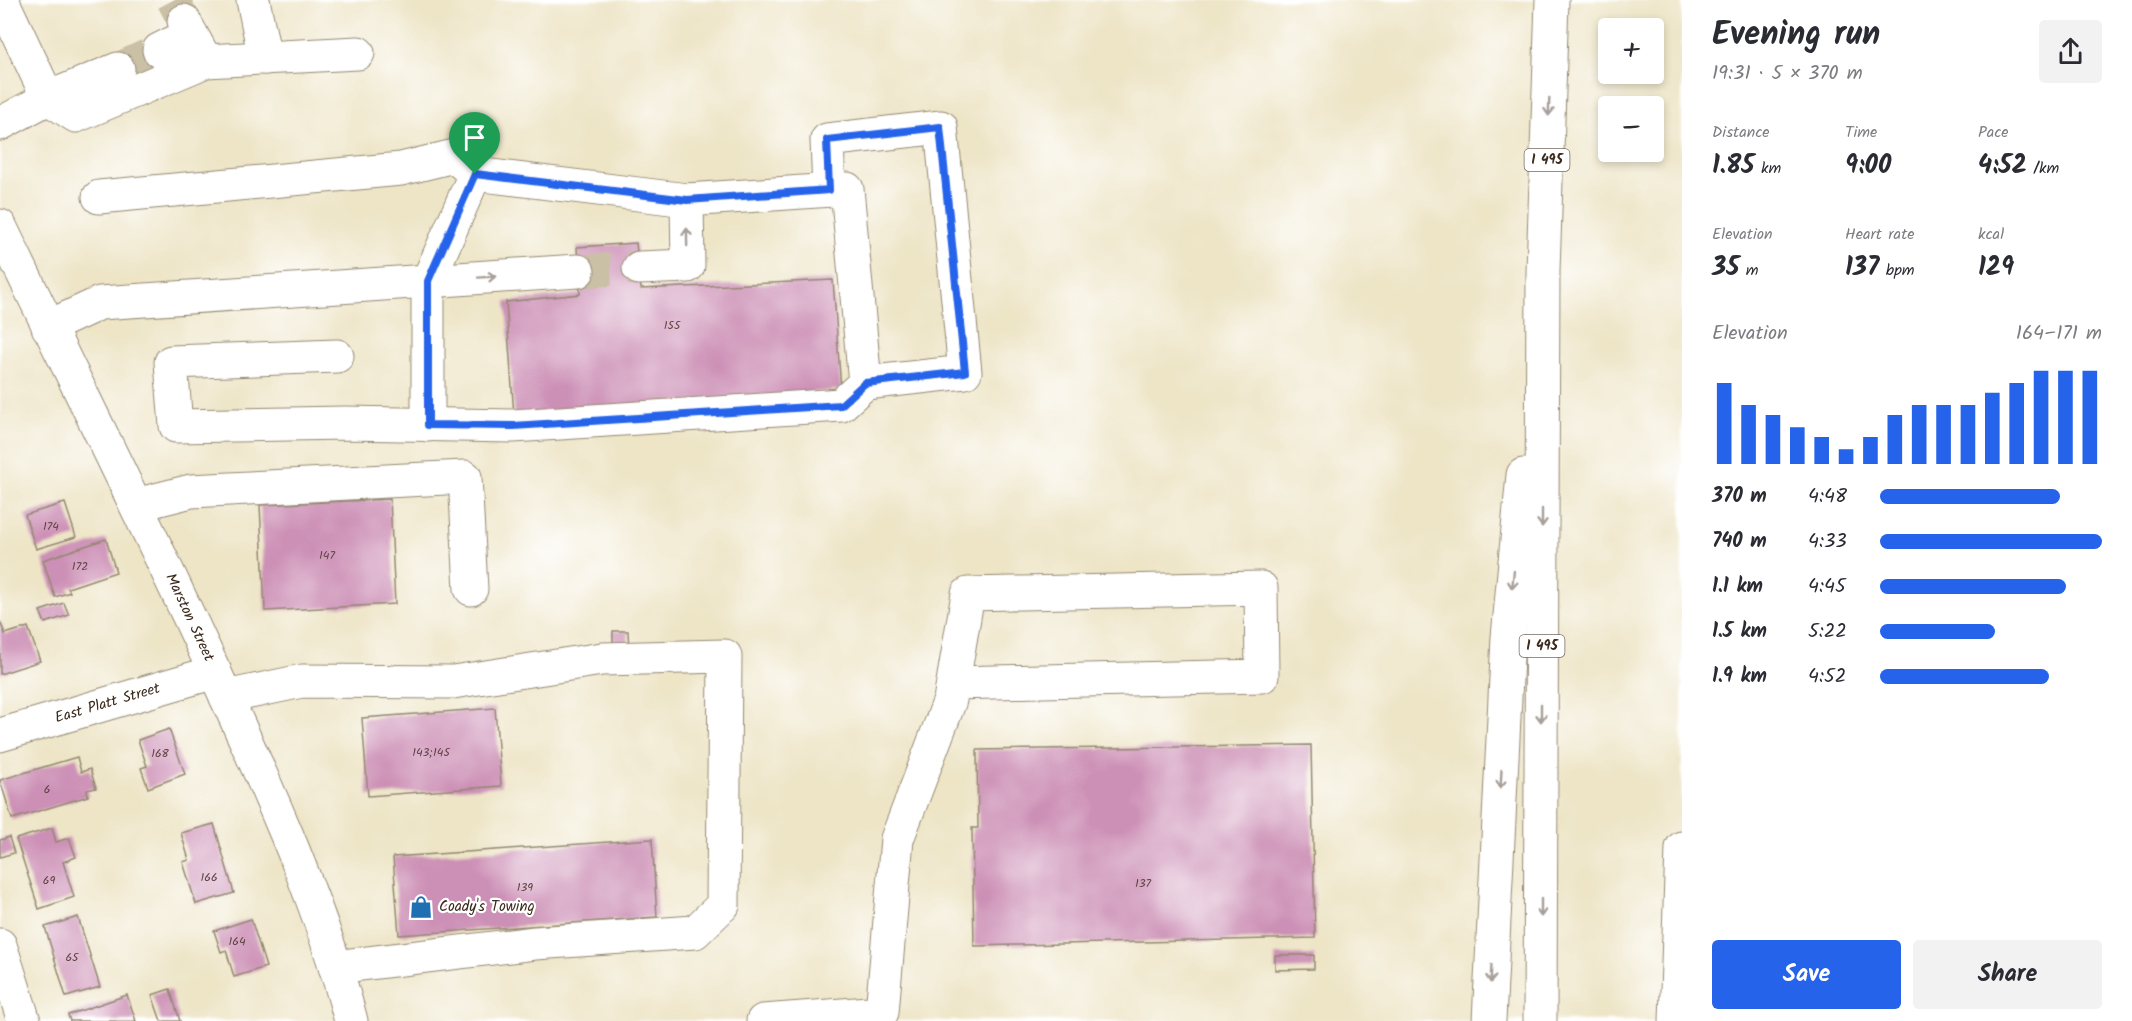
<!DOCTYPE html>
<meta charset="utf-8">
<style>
:root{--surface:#fff;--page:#f2f2f3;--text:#2b2b33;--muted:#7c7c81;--accent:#2563eb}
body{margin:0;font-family:Kalam,sans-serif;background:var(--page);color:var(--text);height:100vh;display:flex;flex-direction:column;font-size:22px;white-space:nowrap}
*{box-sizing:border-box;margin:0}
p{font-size:20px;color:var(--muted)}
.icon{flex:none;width:33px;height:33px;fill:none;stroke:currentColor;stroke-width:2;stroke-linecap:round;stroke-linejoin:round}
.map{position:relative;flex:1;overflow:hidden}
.drawer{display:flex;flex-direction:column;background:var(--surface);width:450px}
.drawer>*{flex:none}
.tools{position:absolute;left:1598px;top:18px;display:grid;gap:12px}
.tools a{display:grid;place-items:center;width:66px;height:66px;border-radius:6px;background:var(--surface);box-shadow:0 3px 9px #0003;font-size:30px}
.pin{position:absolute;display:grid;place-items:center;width:51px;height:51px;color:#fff;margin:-62px -26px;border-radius:50% 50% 50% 0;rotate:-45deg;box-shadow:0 0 6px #0007}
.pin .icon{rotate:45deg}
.round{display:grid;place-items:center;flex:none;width:63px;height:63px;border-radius:6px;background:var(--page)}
.summary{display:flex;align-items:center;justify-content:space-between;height:102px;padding:0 30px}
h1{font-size:33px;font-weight:800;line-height:45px}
.figures{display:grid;grid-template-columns:repeat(3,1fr);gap:9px;height:102px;padding:6px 30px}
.figures div{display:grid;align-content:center}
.figures b{font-size:26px;font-weight:800}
.figures small{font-size:16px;font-weight:400}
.figures p{font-size:16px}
.chart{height:168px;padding:12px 30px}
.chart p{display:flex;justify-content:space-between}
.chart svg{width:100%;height:108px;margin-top:6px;stroke:var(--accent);stroke-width:6}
.action{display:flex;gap:12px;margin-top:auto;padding:12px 30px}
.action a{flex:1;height:69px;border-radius:6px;background:var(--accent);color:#fff;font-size:24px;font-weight:800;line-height:69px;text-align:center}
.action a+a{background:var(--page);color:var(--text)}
ul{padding:0 30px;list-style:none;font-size:20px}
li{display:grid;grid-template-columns:96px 72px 1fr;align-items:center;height:45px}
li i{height:15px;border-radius:8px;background:var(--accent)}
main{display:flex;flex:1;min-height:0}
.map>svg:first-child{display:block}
</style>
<main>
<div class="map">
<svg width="1682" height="1021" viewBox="0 0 1682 1021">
<rect width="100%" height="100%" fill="#fff"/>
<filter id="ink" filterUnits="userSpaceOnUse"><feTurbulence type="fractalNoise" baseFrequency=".0167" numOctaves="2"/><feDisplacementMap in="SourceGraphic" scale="12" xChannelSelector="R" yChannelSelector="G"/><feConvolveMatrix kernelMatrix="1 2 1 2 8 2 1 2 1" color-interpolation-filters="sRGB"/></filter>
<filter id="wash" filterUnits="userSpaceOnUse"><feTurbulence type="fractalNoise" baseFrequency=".008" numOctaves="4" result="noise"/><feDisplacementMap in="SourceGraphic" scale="24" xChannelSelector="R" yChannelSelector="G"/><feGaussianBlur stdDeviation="1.35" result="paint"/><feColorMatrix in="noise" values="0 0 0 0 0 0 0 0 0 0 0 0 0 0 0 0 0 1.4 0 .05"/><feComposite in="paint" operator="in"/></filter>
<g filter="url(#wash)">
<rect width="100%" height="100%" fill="#eee5c7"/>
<g id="blocks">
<g fill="#cc8fb5">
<path d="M636 243 641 289 833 280 841 390 514 416 506 302 580 294 577 247Z"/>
<path d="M390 499 395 604 265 611 260 505Z"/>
<path d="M65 503 76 537 36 549 25 515Z"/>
<path d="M106 539 116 572 68 588 70 592 55 597 43 560Z"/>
<path d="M64 603 69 615 45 623 40 611Z"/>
<path d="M0 621 5 634 28 627 40 661 0 674Z"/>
<path d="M613 631H628L629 651 613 652Z"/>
<path d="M495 708 501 786 368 796 362 718Z"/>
<path d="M169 729 185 774 148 788 141 768 147 766 138 740Z"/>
<path d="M1311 745 1315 938 974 946 972 828H978L977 750Z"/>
<path d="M77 757 81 772 90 769 96 788 87 790 88 796 12 819 0 780Z"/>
<path d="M214 824 234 893 196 904 183 862 189 860 181 833Z"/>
<path d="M52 828 56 842 69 838 76 857 63 862 74 897 39 909 16 839Z"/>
<path d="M9 837 14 853 0 857V840Z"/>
<path d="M652 839 657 917 399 935 393 857Z"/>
<path d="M78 917 100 987 66 997 45 927Z"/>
<path d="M251 919 266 967 234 977 226 950 221 952 214 931Z"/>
<path d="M1275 955H1314V969L1275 970Z"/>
<path d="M170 989 180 1021H161L152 995Z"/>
<path d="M127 995 136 1021H70L68 1015Z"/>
</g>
</g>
</g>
<g filter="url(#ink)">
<use href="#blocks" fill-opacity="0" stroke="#948872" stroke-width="1.5"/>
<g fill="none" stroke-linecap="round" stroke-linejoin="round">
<g stroke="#cac0a5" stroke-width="33" stroke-dasharray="33 16" stroke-linecap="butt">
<path d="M173 0 184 21"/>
<path d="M118 69 159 50"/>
<path d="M578 271 639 268"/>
</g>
<g stroke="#948872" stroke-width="35">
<g id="minor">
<path d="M2 0 48 98 76 116 206 61 358 53"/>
<path d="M253 0 265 58"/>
<path d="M184 21 206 61"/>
<path d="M159 50 191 34"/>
<path d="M0 124 48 98 118 69"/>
<path d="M829 190 827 140 941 127 965 372 865 383"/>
<path d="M99 197 401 169 454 156 475 174 428 281V425"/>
<path d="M639 268 688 266 687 200"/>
<path d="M48 327 100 303 578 271"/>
<path d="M337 356 171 362 176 426 345 423 513 426 841 405 865 383 847 189 687 200 475 174"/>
<path d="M136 505 191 491 465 477 471 589"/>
<path d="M226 697 302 681 453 682 602 659 725 656 723 905 695 932 535 943 335 967"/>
<path id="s1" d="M0 735 215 672"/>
<path d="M0 945 24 1021"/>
<path d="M763 1021 882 1012 897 839 950 700 968 594 1261 588 1262 676 953 683"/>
</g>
</g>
<g stroke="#948872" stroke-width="35">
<g id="major">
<path id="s2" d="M0 226C74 380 151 532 222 688 271 796 321 905 351 1021"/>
</g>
</g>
<g stroke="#948872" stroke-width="35">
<g id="highway">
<path d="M1489 1021 1508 637 1523 475"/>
<path d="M1540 1021 1543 271 1552 0"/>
<path d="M1676 1021 1682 848"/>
</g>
</g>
<use href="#minor" stroke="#fff" stroke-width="33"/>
<use href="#major" stroke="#fff" stroke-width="33"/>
<use href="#highway" stroke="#fff" stroke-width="33"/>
</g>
<defs><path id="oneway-shaft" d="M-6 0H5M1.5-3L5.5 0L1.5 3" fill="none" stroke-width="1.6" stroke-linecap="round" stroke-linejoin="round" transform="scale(1.5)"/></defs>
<g stroke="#a79f9a">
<use href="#oneway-shaft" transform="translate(1549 107) rotate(92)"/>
<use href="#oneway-shaft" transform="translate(687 237) rotate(-91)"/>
<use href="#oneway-shaft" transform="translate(487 277) rotate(-4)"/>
<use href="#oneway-shaft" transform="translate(1542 518) rotate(90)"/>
<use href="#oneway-shaft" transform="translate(1513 580) rotate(96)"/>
<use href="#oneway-shaft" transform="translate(1541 713) rotate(90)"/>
<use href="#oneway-shaft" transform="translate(1501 779) rotate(93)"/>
<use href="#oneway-shaft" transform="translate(1541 908) rotate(90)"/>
<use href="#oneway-shaft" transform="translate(1491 974) rotate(93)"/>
</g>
</g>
<g fill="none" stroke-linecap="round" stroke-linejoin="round" filter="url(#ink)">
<g stroke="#fff" stroke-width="12">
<path id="route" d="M940 127 965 372 865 383 841 405 513 426 428 425V281L475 174 687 200 829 190 827 140Z"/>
</g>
<use href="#route" stroke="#2563eb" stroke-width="8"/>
</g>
<defs>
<g id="shop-bare" transform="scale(1.8)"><path d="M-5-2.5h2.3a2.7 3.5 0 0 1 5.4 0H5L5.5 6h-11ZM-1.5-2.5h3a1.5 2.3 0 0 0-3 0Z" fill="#1f6fb2" stroke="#fff" stroke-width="2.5" paint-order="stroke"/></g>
</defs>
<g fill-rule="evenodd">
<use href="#shop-bare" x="421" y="907"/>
</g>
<g text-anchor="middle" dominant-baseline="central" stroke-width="4.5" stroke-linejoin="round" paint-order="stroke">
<g font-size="12" fill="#5f4344">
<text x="672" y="325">155</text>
<text x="51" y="526">174</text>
<text x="327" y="555">147</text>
<text x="80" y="566">172</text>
<text x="431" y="752">143;145</text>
<text x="160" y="753">168</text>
<text x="47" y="789">6</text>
<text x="209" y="877">166</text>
<text x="49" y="880">69</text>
<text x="1143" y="883">137</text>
<text x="525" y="887">139</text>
<text x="237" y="941">164</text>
<text x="72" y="957">65</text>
</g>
<g fill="#fff" stroke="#766a62" stroke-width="1.5">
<rect x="1524.5" y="149" width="45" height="22" rx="4.5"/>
<rect x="1519.5" y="635" width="45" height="22" rx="4.5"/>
</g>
<g font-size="14" font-weight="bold" fill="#3b2a1e">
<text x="1547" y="160">I 495</text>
<text x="1542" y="646">I 495</text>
</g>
<g font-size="15" fill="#3b2a1e" stroke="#fff">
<text stroke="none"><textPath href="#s2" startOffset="435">Marston Street</textPath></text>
<text stroke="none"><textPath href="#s1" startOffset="112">East Platt Street</textPath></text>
</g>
<g font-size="15" fill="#3b2a1e" stroke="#fff" text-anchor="start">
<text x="439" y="907">Coady's Towing</text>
</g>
</g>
</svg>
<div class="tools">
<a>+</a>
<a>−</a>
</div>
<div class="pin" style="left:475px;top:174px;background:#1e9e55"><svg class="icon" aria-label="arrive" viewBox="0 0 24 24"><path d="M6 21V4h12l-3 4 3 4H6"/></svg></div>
</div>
<section class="drawer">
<div class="summary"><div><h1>Evening run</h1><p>19:31 · 5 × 370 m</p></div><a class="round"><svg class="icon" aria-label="share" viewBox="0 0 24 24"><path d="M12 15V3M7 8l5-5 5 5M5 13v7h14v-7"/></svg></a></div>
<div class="figures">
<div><p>Distance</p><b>1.85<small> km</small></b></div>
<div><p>Time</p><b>9:00</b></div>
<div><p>Pace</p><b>4:52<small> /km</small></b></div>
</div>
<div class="figures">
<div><p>Elevation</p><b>35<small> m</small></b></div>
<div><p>Heart rate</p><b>137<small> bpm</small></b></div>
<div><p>kcal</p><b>129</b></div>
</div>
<div class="chart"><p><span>Elevation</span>164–171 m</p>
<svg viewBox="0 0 160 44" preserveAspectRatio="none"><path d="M5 44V11M15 44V20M25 44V24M35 44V29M45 44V33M55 44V38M65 44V33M75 44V24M85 44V20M95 44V20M105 44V20M115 44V15M125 44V11M135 44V6M145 44V6M155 44V6"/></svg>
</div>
<ul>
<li><b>370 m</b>4:48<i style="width:81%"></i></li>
<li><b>740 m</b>4:33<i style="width:100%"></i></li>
<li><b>1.1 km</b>4:45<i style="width:84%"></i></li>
<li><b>1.5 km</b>5:22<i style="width:52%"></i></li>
<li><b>1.9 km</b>4:52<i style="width:76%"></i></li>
</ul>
<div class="action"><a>Save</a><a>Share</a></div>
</section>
</main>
